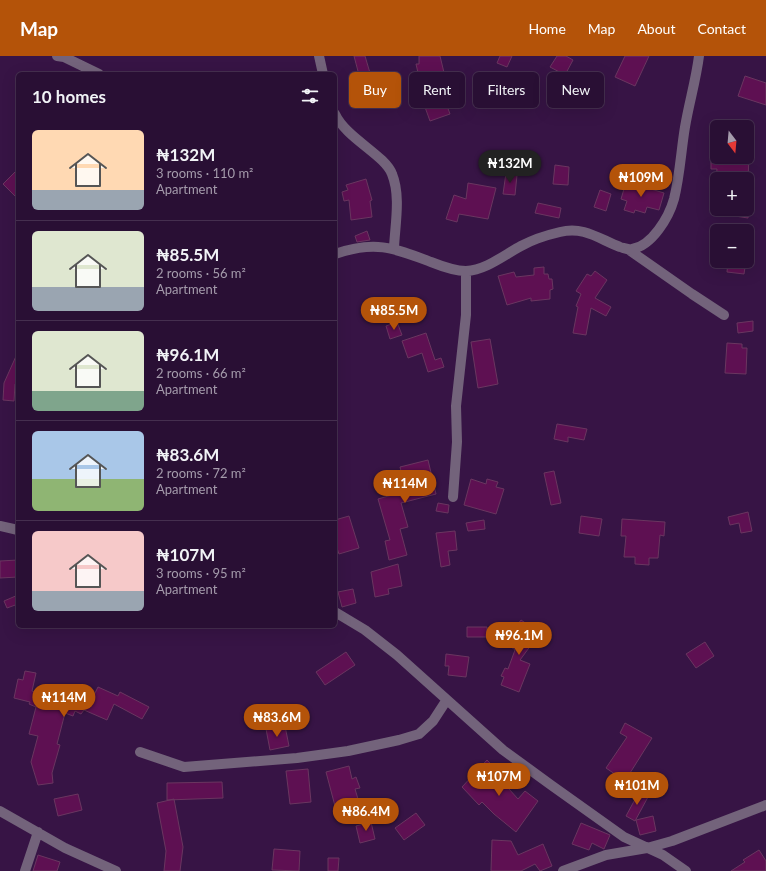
<!DOCTYPE html>
<meta charset="utf-8">
<style>
:root{--surface:#290f34;--page:#31183c;--text:#f1f3f6;--muted:#a59cac;--line:#452f4f;--accent:#b45309}
body{margin:0;font-family:Lato,sans-serif;background:var(--page);color:var(--text);height:100vh;display:flex;flex-direction:column;font-size:15px;white-space:nowrap}
*{box-sizing:border-box;margin:0}
p{font-size:13px;color:var(--muted)}
.icon{flex:none;width:22px;height:22px;fill:none;stroke:currentColor;stroke-width:2;stroke-linecap:round;stroke-linejoin:round}
.map{position:relative;flex:1;overflow:hidden}
.side{position:absolute;left:16px;top:16px;width:321px;height:556px;display:flex;flex-direction:column;background:var(--surface);border-radius:6px;box-shadow:0 4px 16px #0002,0 0 0 1px var(--line)}
.side>*{flex:none}
.hud{position:absolute;left:349px;top:16px;width:357px;height:36px;display:flex;gap:8px}
.needle{width:26px;rotate:164deg}
.buttons{position:absolute;left:710px;top:64px;display:grid;gap:8px}
.buttons a{display:grid;place-items:center;width:44px;height:44px;border-radius:6px;background:var(--surface);box-shadow:0 4px 16px #0002,0 0 0 1px var(--line);font-size:20px}
.price{position:absolute;translate:-50% -34px;padding:0 9px;border-radius:14px;background:var(--accent);color:#fff;font-size:13px;line-height:26px;filter:drop-shadow(0 1px 2px #0008)}
.price::after{content:'';position:absolute;left:50%;top:24px;width:12px;height:9px;margin-left:-6px;background:inherit;clip-path:polygon(0 0,100% 0,50% 100%)}
.price.selected{background:#222;color:#fff}
ul{padding:0;list-style:none}
li{display:flex;align-items:center;gap:12px;height:100px;padding:0 16px}
li+li{border-top:1px solid var(--line)}
li span{display:grid;place-items:center;flex:none;width:112px;height:80px;border-radius:6px;color:#555}
li>.icon{margin-inline-start:auto}
span .icon{width:48px;height:48px;fill:#fffc;stroke-width:1}
li b{font-size:17px}
h2{display:flex;justify-content:space-between;align-items:center;height:48px;padding:0 16px;font-size:17px}
.chip{padding:0 14px;border-radius:6px;background:var(--surface);box-shadow:0 4px 16px #0002,0 0 0 1px var(--line);font-size:14px;line-height:36px}
.chip.selected{background:var(--accent);color:#fff}
header{display:flex;align-items:center;gap:24px;box-sizing:border-box;height:56px;padding:0 20px;background:var(--accent);color:#fff}
header strong{font-size:19px}
nav{display:flex;gap:22px;margin-inline-start:auto;font-size:14px}
.map>svg:first-child{display:block}
.building{fill:#5e1052;stroke:#6a3660}
.lines{fill:none;stroke-linecap:round;stroke-linejoin:round}
.minor{stroke:#73637b;stroke-width:10}
</style>
<header>
<strong>Map</strong>
<nav><a>Home</a><a>Map</a><a>About</a><a>Contact</a></nav>
</header>
<div class="map">
<svg width="766" height="815" viewBox="0 0 766 815">
<rect width="100%" height="100%" fill="#371445"/>
<!-- building -->
<path class="building" d="M354 0H365L370 17 359 19Z
M419 0H440L447 29 440 31 450 58 430 65 421 40 423 39 416 8H419Z
M500 0H512L507 11 497 7Z
M557 0H566L573 4 565 19 550 11Z
M625 0H649L635 30 615 21Z
M745 20 766 27V49L738 40Z
M717 101H749L748 123H716L717 113H711V103H717Z
M527 103 537 104V115L526 114Z
M555 109 569 111 568 129 553 128Z
M18 113V143L3 128Z
M506 117 517 119 515 139 503 138Z
M366 123 372 144 370 145 372 161 351 164 349 144 344 145 342 136 348 134 346 129Z
M627 123 639 126 638 129 664 137 659 154 647 151 645 157 635 154 634 157 624 154 627 145 621 143Z
M468 127 496 132 488 163 459 158 457 166 446 163 454 139 466 143Z
M600 134 611 138 606 155 594 151Z
M538 147 561 152 559 162 535 157Z
M722 153H749L748 162 722 158Z
M367 175 370 184 357 186 355 180Z
M728 205H746L744 218 727 216Z
M544 211V218H548L549 223H552L553 233 550 234V243L531 245V242L507 249 498 220 514 216 516 221 534 219V212Z
M595 215 607 224 595 242 611 251 606 260 591 252 586 279 573 277 578 251 576 250 581 238 576 235 587 218 591 220Z
M753 265V275L738 277 737 267Z
M397 266 402 279 390 283 386 270Z
M426 277 435 304 441 302 444 311 428 316 422 297 408 302 402 285Z
M490 283 498 328 478 332 471 286Z
M727 287 742 288V292H747L746 318 725 317Z
M17 298 18 329 15 328 14 345 3 344 4 327Z
M557 368 587 373 584 384 568 381V386L554 383Z
M428 404 436 438 401 447 408 471 400 473 407 499 389 504 385 485 390 484 378 443 406 435 400 411Z
M554 415 561 447 551 449 544 417Z
M471 423 486 428 487 423 498 426 496 431 504 433 496 458 464 449Z
M438 447 449 449 448 457 436 455Z
M748 456 752 475 741 477 739 467 730 469 728 461Z
M349 460 359 492 339 498 335 486V464Z
M581 460 602 463 599 480 579 477Z
M622 463 665 466 664 480 660 479 658 502H649V509L635 508V501H624L626 480H621Z
M484 464 485 473 468 475 466 467Z
M455 475 457 494 448 495 450 509 441 511 436 477Z
M18 504V521L0 522V505Z
M398 508 402 530 388 533 389 538 375 541 371 516Z
M353 533 356 547 342 551 338 536Z
M18 539V548L7 552 4 545Z
M521 564 540 577 520 604 530 608 519 636 501 629 504 621 501 620 505 612 508 613 515 594 505 586Z
M467 571H487V581H467Z
M705 586 714 600 696 612 686 598Z
M346 596 355 609 325 629 316 616Z
M446 598 469 601 466 621 448 619 449 610H445Z
M25 615 36 617 32 635 47 641 51 630 92 643 98 631 118 640 120 636 149 651 142 663 114 648 107 664 84 654 81 658 75 655 73 660 65 657 57 688 60 689 52 717 53 727 38 729 31 706 38 680 29 678 36 651 29 648 30 646 14 642 18 623 23 624Z
M625 667 652 682 625 725 606 712 627 681 620 677Z
M285 670 289 690 270 694 266 673Z
M487 704 502 720 499 722 518 743 525 735 538 745 516 776 494 758 482 746 479 749 462 731Z
M349 710 352 723 356 721 360 732 355 733 358 743 335 750 326 716Z
M308 713 311 746 290 748 286 715Z
M222 726 223 742 167 744V727Z
M639 736 648 741 635 765 626 760Z
M78 738 82 754 58 760 54 743Z
M174 743 183 791 180 815H164L166 795 157 747Z
M416 757 425 769 404 784 395 772Z
M653 760 656 775 640 779 636 764Z
M371 766 375 783 360 787 356 770Z
M581 767 610 779 604 793 592 787 589 794 572 788Z
M492 784 511 785 518 799 543 788 552 810 540 815 535 808 521 815H491Z
M274 793 300 795 299 815 272 814Z
M759 794 766 805V815H731L745 806 743 804Z
M38 799 60 806 57 815H33Z
M328 802H339L338 815H328Z"/>
<g class="lines">
<!-- minor -->
<path class="minor" d="M57 0 64 1 99 18
M319 0 323 18
M335 58C346 82 385 99 392 118 401 140 395 169 394 192
M629 194 692 238 724 259
M335 198C375 184 394 192 431 206 441 210 455 215 466 215 486 214 504 199 521 190 532 184 547 179 560 176 584 170 599 183 620 191 624 192 628 194 632 193 652 190 669 161 674 143 680 119 681 95 685 71 689 47 696 24 699 0
M453 441 457 386 456 350 466 259V215
M0 470 18 474
M335 556 365 574 397 599 503 694 551 729 624 781 663 799 686 815
M140 696 184 711 297 702 348 695 399 684 419 678 433 665 446 645
M0 755 65 792 116 815
M25 815 38 776
M563 815 606 799 647 792 672 785 766 749"/>
</g>
</svg>
<div class="buttons">
<a><svg class="needle" viewBox="-14 -14 28 28"><path d="M0-13l5 13h-10z" fill="#e53935"/><path d="M0 13l5-13h-10z" fill="#a59cac"/></svg></a>
<a>+</a>
<a>−</a>
</div>
<b class="price selected" style="left:510px;top:128px">₦132M</b>
<b class="price" style="left:641px;top:142px">₦109M</b>
<b class="price" style="left:394px;top:275px">₦85.5M</b>
<b class="price" style="left:405px;top:448px">₦114M</b>
<b class="price" style="left:519px;top:600px">₦96.1M</b>
<b class="price" style="left:64px;top:662px">₦114M</b>
<b class="price" style="left:277px;top:682px">₦83.6M</b>
<b class="price" style="left:499px;top:741px">₦107M</b>
<b class="price" style="left:637px;top:750px">₦101M</b>
<b class="price" style="left:366px;top:776px">₦86.4M</b>
<div class="hud">
<a class="chip selected">Buy</a>
<a class="chip">Rent</a>
<a class="chip">Filters</a>
<a class="chip">New</a>
</div>
<section class="side">
<h2>10 homes<svg class="icon" aria-label="filters" viewBox="0 0 24 24"><path d="M4 7h16M4 17h16"/><circle cx="9" cy="7" r="2"/><circle cx="15" cy="17" r="2"/></svg></h2>
<ul>
<li><span style="background:linear-gradient(#ffd9b3 75%,#9aa5b1 0)"><svg class="icon" aria-label="home" viewBox="0 0 24 24"><path d="M3 11l9-7 9 7M6 9v11h12V9"/></svg></span><div><b>₦132M</b><p>3 rooms · 110 m²</p><p>Apartment</p></div></li>
<li><span style="background:linear-gradient(#dfe7d0 70%,#9aa5b1 0)"><svg class="icon" aria-label="home" viewBox="0 0 24 24"><path d="M3 11l9-7 9 7M6 9v11h12V9"/></svg></span><div><b>₦85.5M</b><p>2 rooms · 56 m²</p><p>Apartment</p></div></li>
<li><span style="background:linear-gradient(#dfe7d0 75%,#7fa58c 0)"><svg class="icon" aria-label="home" viewBox="0 0 24 24"><path d="M3 11l9-7 9 7M6 9v11h12V9"/></svg></span><div><b>₦96.1M</b><p>2 rooms · 66 m²</p><p>Apartment</p></div></li>
<li><span style="background:linear-gradient(#a9c7e8 60%,#8fb573 0)"><svg class="icon" aria-label="home" viewBox="0 0 24 24"><path d="M3 11l9-7 9 7M6 9v11h12V9"/></svg></span><div><b>₦83.6M</b><p>2 rooms · 72 m²</p><p>Apartment</p></div></li>
<li><span style="background:linear-gradient(#f6c9c9 75%,#9aa5b1 0)"><svg class="icon" aria-label="home" viewBox="0 0 24 24"><path d="M3 11l9-7 9 7M6 9v11h12V9"/></svg></span><div><b>₦107M</b><p>3 rooms · 95 m²</p><p>Apartment</p></div></li>
</ul>
</section>
</div>
